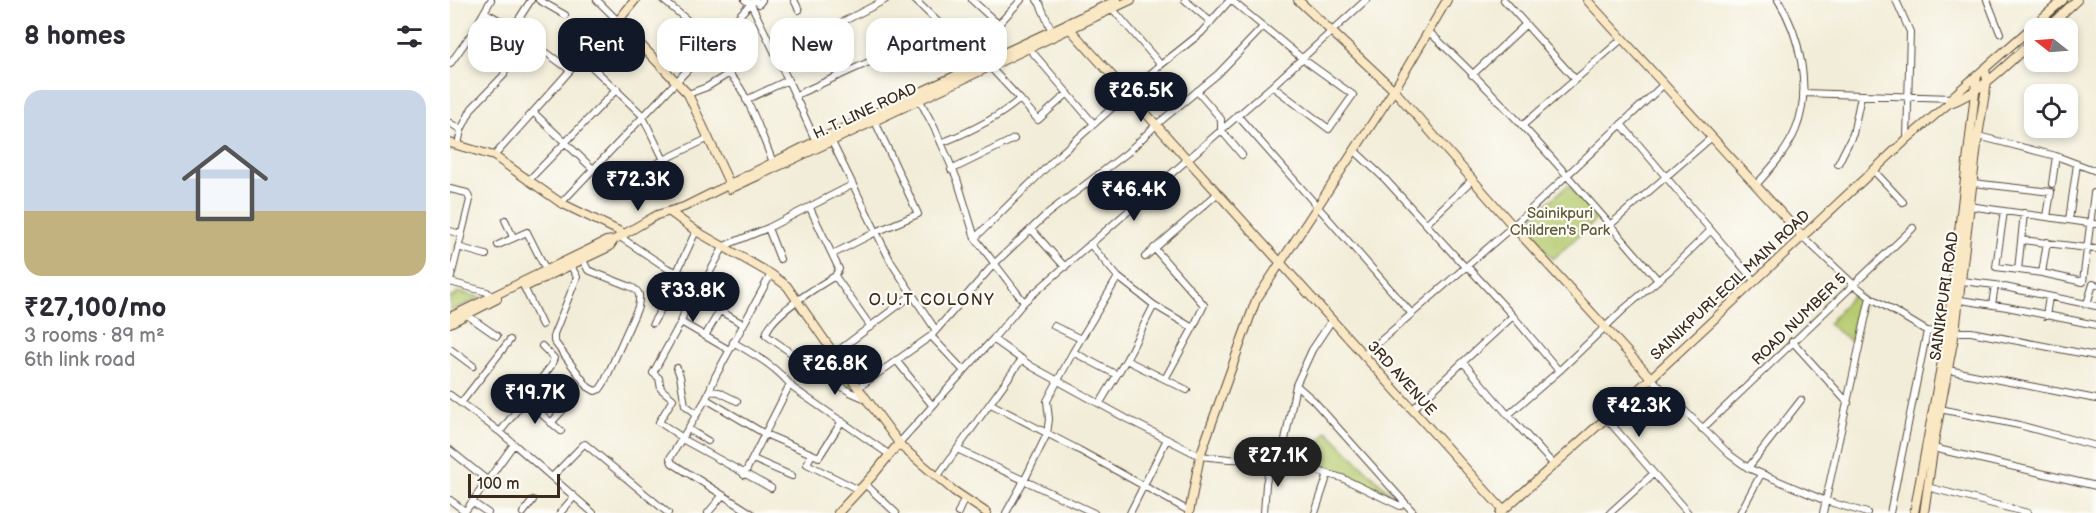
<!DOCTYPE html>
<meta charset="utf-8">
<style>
:root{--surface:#fff;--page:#f7f7f7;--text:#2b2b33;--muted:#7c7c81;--line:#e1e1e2;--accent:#111827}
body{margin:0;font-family:"Balsamiq Sans",sans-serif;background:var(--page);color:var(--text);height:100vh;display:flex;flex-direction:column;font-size:22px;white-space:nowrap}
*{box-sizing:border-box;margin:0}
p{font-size:20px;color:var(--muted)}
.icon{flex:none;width:33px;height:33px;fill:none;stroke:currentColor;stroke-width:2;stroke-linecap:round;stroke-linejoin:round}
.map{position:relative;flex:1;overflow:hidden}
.panel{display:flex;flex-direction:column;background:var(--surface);width:450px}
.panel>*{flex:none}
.guide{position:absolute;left:18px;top:18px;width:570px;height:54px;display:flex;gap:12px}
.needle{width:39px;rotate:287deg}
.fabs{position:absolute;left:1574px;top:18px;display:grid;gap:12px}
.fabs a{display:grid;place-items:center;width:54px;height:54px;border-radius:12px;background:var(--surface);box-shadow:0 3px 9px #0003;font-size:30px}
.scale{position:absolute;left:18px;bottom:15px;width:92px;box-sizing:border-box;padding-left:6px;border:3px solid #3b2a1e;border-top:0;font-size:16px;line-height:21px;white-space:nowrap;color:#3b2a1e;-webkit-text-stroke:4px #fdfcf7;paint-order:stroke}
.price{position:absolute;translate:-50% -51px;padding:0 14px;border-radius:21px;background:var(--accent);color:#fff;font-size:20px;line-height:39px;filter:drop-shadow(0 2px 3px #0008)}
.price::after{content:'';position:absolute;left:50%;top:36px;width:18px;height:14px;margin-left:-9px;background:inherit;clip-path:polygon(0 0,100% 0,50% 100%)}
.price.on{background:#222;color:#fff}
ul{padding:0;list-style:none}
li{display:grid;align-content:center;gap:12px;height:318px;padding:0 24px}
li+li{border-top:2px solid var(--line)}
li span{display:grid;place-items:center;height:186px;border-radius:18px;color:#555}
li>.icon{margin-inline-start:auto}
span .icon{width:108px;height:108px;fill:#fffc;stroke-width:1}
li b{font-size:26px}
h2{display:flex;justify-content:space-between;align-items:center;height:72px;padding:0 24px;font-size:26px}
.pill{padding:0 21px;border-radius:18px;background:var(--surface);box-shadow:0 3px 9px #0003;font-size:21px;line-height:54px}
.pill.on{background:var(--accent);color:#fff}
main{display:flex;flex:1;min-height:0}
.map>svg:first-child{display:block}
.green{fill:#b6cb6f;stroke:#787a46;stroke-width:1.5}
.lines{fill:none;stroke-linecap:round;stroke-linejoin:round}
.street-casing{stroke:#56473a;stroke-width:8}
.secondary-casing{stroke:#56473a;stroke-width:10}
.street{stroke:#fff;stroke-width:6}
.secondary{stroke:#fae7c3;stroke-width:8}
.labels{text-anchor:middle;stroke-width:4.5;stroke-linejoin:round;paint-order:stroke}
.street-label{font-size:15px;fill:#3b2a1e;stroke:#fdfcf7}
.park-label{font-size:15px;fill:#605a36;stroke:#fdfcf7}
.neighbourhood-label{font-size:16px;letter-spacing:1.5px;fill:#3b2a1e;stroke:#fdfcf7}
</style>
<main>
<section class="panel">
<h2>8 homes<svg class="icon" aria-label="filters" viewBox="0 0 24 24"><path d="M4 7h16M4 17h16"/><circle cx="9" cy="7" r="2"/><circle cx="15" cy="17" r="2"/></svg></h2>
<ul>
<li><span style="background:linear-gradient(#c9d6e8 65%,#c2b280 0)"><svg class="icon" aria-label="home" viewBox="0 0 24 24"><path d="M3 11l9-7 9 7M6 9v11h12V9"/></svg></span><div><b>₹27,100/mo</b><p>3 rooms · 89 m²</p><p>6th link road</p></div></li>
</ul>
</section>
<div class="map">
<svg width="1646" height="513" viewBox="0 0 1646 513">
<rect width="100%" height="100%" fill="#fdfcf7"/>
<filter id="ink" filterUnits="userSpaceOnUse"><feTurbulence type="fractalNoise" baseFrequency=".0167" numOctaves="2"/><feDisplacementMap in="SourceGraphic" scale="12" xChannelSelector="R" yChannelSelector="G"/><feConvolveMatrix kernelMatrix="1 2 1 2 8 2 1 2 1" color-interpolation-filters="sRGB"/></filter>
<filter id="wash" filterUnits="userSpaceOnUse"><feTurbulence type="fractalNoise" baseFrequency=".008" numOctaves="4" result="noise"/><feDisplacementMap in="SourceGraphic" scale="24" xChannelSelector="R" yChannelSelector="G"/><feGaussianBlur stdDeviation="1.35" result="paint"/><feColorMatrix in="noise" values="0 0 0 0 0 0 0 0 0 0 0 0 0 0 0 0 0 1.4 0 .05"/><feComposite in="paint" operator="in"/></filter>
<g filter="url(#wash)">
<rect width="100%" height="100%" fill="#f2edd8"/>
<!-- green -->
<path class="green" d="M1118 185 1148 218 1103 259 1073 225Z
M7 292 30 297 31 298 0 311V297L6 296Z
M1405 292 1414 298 1402 342 1378 324Z
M386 360 409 393 401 390 371 369Z
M877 431 944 497 857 460Z"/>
</g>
<g filter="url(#ink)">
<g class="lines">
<defs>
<path id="street" d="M89 0 115 15
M213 0 264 42
M295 0 301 4 338 80 367 144
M305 0 309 4 312 0
M344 0 349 10
M465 0 521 54 530 67
M522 0 549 25
M587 0 590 4 603 34
M735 0 761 22
M781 0 853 59 903 95 879 129 822 86
M1054 0 1125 79
M1446 0 1460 32 1457 139
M1537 0 1550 33
M661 7 711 65
M35 12 63 28 120 70
M63 28 81 0
M978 31C1061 107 1134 195 1208 280
M123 33 140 49
M578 47 644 124
M521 54 571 0
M132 57 192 115 214 160
M0 64 22 33 41 0
M540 67 570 99
M1022 75 1076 24
M389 76 371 33 435 0
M747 91 771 119V130L792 155
M1353 93 1502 98
M238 94 257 87 278 74C295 84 314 142 323 162
M346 95 459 44 492 26
M468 97 485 129 507 179 525 238 574 302
M296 100 338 80
M83 112 142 168
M787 115 962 314
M0 123 11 130 8 145
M1171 124C1216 176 1259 230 1305 281
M1072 126 1172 39
M11 130 22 108 54 75 56 63 46 48 22 33
M1528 136 1606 156 1646 171
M380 138 441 262 485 329
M491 143C519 132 547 119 570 99L588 120 618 93
M905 151 935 179 1016 268
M44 156 132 57 168 21 147 0
M1388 164 1403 134 1411 96
M195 169 259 138
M501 170 564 139
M1424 171 1453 202
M78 181 167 89
M1523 183 1601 192 1597 217
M1602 184 1606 156
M1306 185C1322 167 1337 151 1346 129 1362 89 1350 35 1328 0
M0 189 17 193 20 200 0 281
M111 203 304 0
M1519 206 1646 224
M360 208 389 269 385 276C369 286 319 315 316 335L364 369 462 295
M1554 211 1546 267 1592 273 1633 282 1644 193
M55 220 63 237
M1619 220 1627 164
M976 224 1023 179
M1160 225 1262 137
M318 228 330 259
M581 229 615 267
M0 231 11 234
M170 237 217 268 254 283 276 300 255 336
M1353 237 1403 284 1420 297 1477 331 1497 334
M525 238 608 156 707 68 751 33 780 0
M1572 240 1646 249
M640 244 668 277 704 305
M48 245 77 232 96 270
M8 247 36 255
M704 248 754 305 743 328
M383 254 426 232 468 214 423 117
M695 257 767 194
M121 266 127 277 104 334V341L138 387 145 391 150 389 154 383 188 307C190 296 191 292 181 287L138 270 133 260
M1017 266 1063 316
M1568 270 1574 213
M227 272 246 231
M1592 273 1597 242
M385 276 421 327
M1512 281 1545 285 1646 306
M0 282 37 292 44 298
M254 283 274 246 318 228 402 185
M73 285 92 325
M218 298 235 310 231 322 203 373 209 378 211 389 223 399 209 422 233 438
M1510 300 1557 307 1646 325
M1637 304 1643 284 1646 285
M1542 305 1545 285
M270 311 293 324
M14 313 47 336
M1596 316 1599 297
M231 322 279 350
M203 323 232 274
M604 326 631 339
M1505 332H1521L1646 356
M481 336 513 370
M543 339 581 366 677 419 750 456 779 459 831 460 892 478 950 506 954 503
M1342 341 1398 403
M283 342C305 355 327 367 343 388L440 455
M0 349 23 366
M623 352 668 277
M913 356 1063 226 1213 85
M446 360 482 405
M676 360 737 390
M1013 362 1063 316 1109 371
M227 368 230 376 235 405 247 414
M364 369 400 392 416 399
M1498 370 1646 399
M1201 378 1280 455 1298 468 1376 501 1417 513
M846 385 863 400 964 513
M409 387 481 336 544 264 598 213 677 153 706 125 768 74 813 27
M259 391 269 392 287 401
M0 395 50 432 143 513
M256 399 315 434 369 457 392 421
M75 400 111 431
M11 403 60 340
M650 403 676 360 704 305 743 328 715 379
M541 404 629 450 739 511
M1490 409 1569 425 1646 446
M962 410 1013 362 1058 415 1109 371 1174 309 1220 270 1260 231
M1058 415 1104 465
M1156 418 1238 513
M101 423 113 410
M238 429 258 441
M1252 429 1463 228
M50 432 101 366 104 358 92 346
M232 439 321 488
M449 443 543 339 574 302 822 86 916 0
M1483 448 1646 486
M0 450 37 480
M509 450 644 513
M362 454 357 464 409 490
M303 459 342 476
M831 460 846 385 862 350 882 320
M1298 468 1351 400
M294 475 340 384
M102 477 133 445 135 444 218 513
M487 477 572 359
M415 484 446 513
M1477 487 1578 513
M0 500 15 511
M22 502 38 513
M14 513 64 444
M73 513 83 500
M110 513 124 497
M258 513 272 496
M301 513 222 463 220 458 256 399 265 377 321 274
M508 513 514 499
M556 513 576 477 597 434 599 419 597 401 623 352 667 375
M680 513 717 439
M814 513 816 484 821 460
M865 513 878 474
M1160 513 1203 474
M1290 513 1311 474
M1373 513 1420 297
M1440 513 1477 331"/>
<path id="secondary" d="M185 0 168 21 238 94 281 187
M848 0 944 90 1063 226 1201 378
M1137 0 1353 237
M617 23 620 29 1053 510
M1597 28 1627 0
M1498 104C1532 92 1558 63 1584 40
M0 143 44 156 111 203 175 234
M280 189 681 0
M220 212 246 231 321 274 337 286 403 381 452 447 504 491 537 513
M75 287 159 247 164 240
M0 317 140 249 156 241 164 240 207 215 234 207 366 141 667 0
M0 323 47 299
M388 513 424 474 449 443
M739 513 750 456 806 300 944 90 997 0
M1050 513 1201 378 1457 139 1498 104 1501 98 1613 0
M1464 513 1497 334 1527 76
M1474 513 1485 437 1505 332 1528 136 1537 81 1535 68"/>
</defs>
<!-- street casing -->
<use href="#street" class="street-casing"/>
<!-- secondary casing -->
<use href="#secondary" class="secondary-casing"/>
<!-- street -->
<use href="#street" class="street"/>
<!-- secondary -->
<use href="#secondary" class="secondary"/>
</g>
</g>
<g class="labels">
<!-- street labels -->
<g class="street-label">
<text transform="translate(415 111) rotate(-25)" y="5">H. T. LINE ROAD</text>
<text transform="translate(1280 285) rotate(-43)" y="5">SAINIKPURI-ECIL MAIN ROAD</text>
<text transform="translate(1494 296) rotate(-82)" y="5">SAINIKPURI ROAD</text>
<text transform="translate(1349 319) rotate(-44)" y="5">ROAD NUMBER 5</text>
<text transform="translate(952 378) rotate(48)" y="5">3RD AVENUE</text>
</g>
<!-- park labels -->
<g class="park-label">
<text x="1110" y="218">Sainikpuri<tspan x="1110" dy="17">Children's Park</tspan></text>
</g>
<!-- neighbourhood labels -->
<g class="neighbourhood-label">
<text x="482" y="305">O.U.T COLONY</text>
</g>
</g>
</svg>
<div class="fabs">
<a><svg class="needle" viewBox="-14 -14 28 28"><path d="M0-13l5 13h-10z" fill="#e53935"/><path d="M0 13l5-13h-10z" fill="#7c7c81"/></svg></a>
<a><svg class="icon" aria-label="locate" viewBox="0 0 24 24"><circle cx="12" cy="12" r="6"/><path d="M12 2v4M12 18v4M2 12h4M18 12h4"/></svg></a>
</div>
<div class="scale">100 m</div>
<b class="price" style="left:691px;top:123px">₹26.5K</b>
<b class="price" style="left:188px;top:212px">₹72.3K</b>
<b class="price" style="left:684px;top:222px">₹46.4K</b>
<b class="price" style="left:243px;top:323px">₹33.8K</b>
<b class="price" style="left:385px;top:396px">₹26.8K</b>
<b class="price" style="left:85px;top:425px">₹19.7K</b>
<b class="price" style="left:1189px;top:438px">₹42.3K</b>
<b class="price on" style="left:828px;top:488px">₹27.1K</b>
<div class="guide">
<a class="pill">Buy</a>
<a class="pill on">Rent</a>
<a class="pill">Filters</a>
<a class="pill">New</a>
<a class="pill">Apartment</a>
</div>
</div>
</main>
